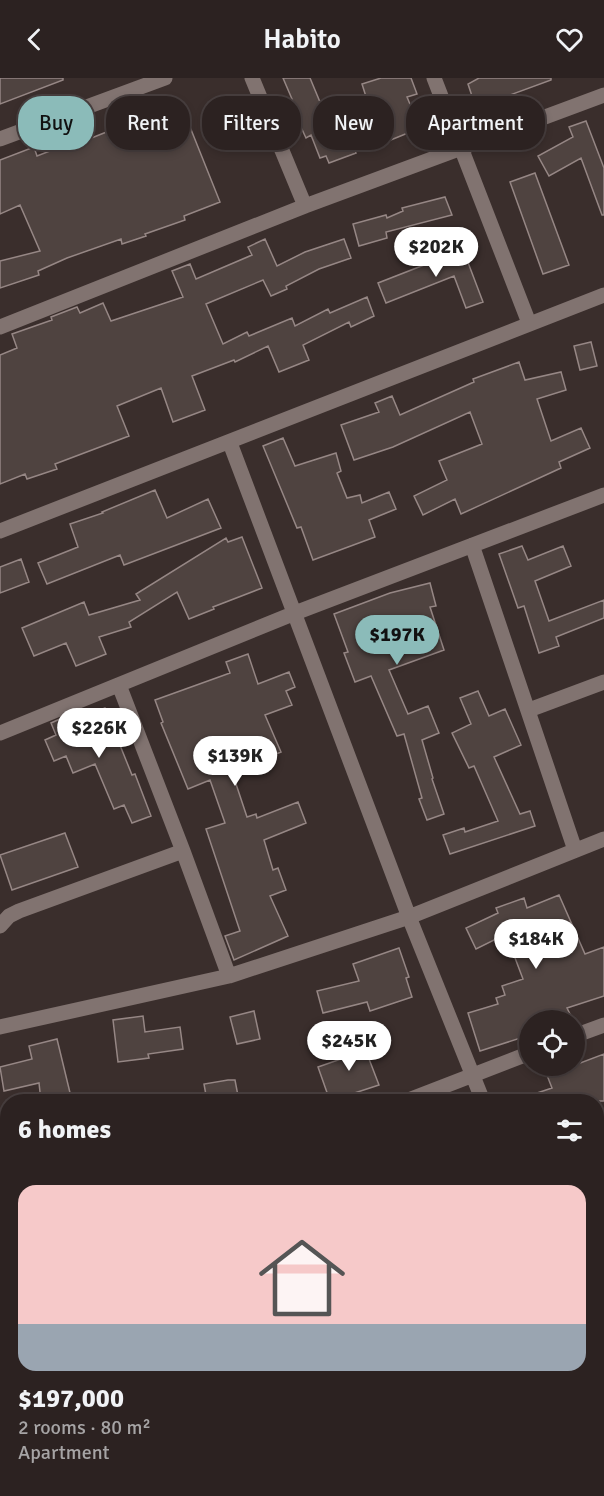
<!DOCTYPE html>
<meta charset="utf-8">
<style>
:root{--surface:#2c2221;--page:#382f2e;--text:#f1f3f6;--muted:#a6a4a5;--line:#483f3f;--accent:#8bbbb9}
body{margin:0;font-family:Signika,sans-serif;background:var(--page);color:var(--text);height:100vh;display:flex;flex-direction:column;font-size:22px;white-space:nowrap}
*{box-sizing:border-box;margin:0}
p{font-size:20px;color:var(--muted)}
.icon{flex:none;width:33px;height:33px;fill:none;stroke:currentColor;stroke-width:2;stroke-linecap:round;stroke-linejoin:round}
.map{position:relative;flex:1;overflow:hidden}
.sheet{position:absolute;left:0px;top:1016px;width:604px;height:404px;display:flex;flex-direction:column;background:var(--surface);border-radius:24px 24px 0 0;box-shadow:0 3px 9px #0003,0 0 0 2px var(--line)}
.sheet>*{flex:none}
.banner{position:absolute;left:18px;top:18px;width:568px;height:54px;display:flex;gap:12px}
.buttons{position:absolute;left:519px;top:932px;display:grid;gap:12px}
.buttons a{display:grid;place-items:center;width:66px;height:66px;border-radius:50%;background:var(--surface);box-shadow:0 3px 9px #0003,0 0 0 2px var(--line);font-size:30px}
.price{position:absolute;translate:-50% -51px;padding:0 14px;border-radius:21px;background:#fff;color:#222;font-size:20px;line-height:39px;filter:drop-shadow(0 2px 3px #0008)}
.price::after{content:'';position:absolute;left:50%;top:36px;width:18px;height:14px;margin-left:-9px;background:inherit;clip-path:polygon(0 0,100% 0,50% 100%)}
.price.on{background:var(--accent);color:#111}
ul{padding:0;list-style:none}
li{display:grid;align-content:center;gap:12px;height:318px;padding:0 18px}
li+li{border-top:2px solid var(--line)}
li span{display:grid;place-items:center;height:186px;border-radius:18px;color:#555}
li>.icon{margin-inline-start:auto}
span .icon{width:108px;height:108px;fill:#fffc;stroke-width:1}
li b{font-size:26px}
h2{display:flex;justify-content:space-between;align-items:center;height:72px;padding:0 18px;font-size:26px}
.tag{padding:0 21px;border-radius:24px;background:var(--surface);box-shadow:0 3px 9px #0003,0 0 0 2px var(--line);font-size:21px;line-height:54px}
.tag.on{background:var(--accent);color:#111}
header{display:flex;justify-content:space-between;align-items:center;height:78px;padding:0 18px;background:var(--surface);font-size:27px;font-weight:600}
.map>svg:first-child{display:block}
.building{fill:#4f4340;stroke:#968785;stroke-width:1.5}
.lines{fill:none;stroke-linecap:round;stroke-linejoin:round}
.minor{stroke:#817370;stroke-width:15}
</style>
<header><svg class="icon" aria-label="back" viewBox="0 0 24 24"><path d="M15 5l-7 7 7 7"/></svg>Habito<svg class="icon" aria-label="heart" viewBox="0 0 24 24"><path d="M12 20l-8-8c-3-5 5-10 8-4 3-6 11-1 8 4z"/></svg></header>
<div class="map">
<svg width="604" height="1418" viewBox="0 0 604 1418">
<rect width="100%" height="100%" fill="#3a2e2c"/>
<!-- building -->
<path class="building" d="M0 0H63V2L0 26Z
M283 0H310L320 24 330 20 356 75 329 85 326 78 320 80 311 57 306 60 295 36 298 35Z
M381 0H411L417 16 407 19 420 50 381 66 362 6Z
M479 0H551V2L488 25 485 17 473 21 468 6Z
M144 31 150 48 184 34 220 124 184 138 185 142 145 156 146 158 122 166 121 161 67 180 38 193 39 197 0 210V183L40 173 20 127 0 136V82L34 69 37 78 73 64 74 67 119 49 116 41Z
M586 43 604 90V137H602L581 80 549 98 538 78 573 59 569 49Z
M535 95 569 187 543 196 510 104Z
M445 119 452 137 386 154 387 160 359 168 353 146 386 137 387 140 403 133 402 130Z
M265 161 277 188 305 174 344 161 351 180 319 191 286 208 287 211 271 218 263 202 206 226 223 266 247 254 249 258 292 240 295 248 328 231 330 235 367 219 374 238 351 249 349 244 303 267 309 282 279 294 268 268 235 284 234 282 192 298 205 332 173 344 161 310 117 328 129 358 55 386 57 391 27 401 25 396 0 406V277L17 270 12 256 52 242 51 239 77 229 80 235 103 225 111 243 183 219 172 193 190 186 196 201 252 177 248 169Z
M461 166 483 224 466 230 454 198 386 225 378 205 447 178 444 173Z
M591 264 597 288 580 292 574 268Z
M519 284 525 302 561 294 566 312 537 321 551 363 581 350 590 370 559 384 561 390 461 436 455 421 423 437 414 418 447 402 439 383 482 366 470 334 393 369 354 382 341 347 379 334 375 325 392 318 400 337 474 304 473 301Z
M283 360 295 388 336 375 341 393 337 395 347 420 360 417 362 425 389 414 396 431 369 442 375 459 313 482 301 449 297 450 263 368Z
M155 412 167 440 208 421 221 450 124 487 120 477 47 506 38 485 78 469 70 446 103 435 102 434Z
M242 459 262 510 213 529 214 531 189 541 177 514 129 544 131 549 99 559 106 576 76 588 66 565 34 578 22 550 84 524 89 537 140 522 136 516 226 460 228 464Z
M522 468 528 482 563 468 571 488 535 503 549 543 604 522V540L556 559 559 568 539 575 524 528 518 530 499 476Z
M21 481 29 504 0 515V489Z
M430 505 436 528 430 529 444 572 389 592 408 636 428 628 439 655 422 662 433 700 432 701 444 736 427 742 419 721 422 720 404 656 397 658 371 598 355 604 344 575 348 574 334 536 390 515Z
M248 576 258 606 289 594 295 609 286 613 292 627 265 637 281 674 232 694 247 739 256 736 257 740 298 724 306 745 264 762 273 792 278 790 286 812 270 818 288 858 234 882 225 858 240 853 206 751 225 745 210 702 188 711 161 645 163 644 155 622 230 595 226 584Z
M478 613 489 638 505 631 521 667 494 679 520 736 530 733 535 748 450 776 443 757 464 750 465 754 498 743 474 688 469 690 452 655 471 646 460 620Z
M105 630 132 697 135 696 151 738 132 745 124 727 114 731 95 686 73 695 66 678 54 683 45 662 56 657 51 645 69 637 72 643Z
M65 755 78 789 12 812 0 777Z
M559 817 585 876 604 869V918L567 930 571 938 560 942H530V957L480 973 468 935 498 926 496 920 505 917 502 908 523 901 506 856 476 871 466 850 498 835 496 830 524 820 527 830Z
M399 870 409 899 406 900 412 919 370 933 367 924 323 935 317 913 359 903 353 886Z
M254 933 260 961 237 966 230 939Z
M143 938 145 954 180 949 183 971 148 976 149 980 118 984 113 942Z
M361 960 379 1007 330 1023 318 989 341 981 337 969Z
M57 961 72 1023H41L39 1005 4 1013 0 989 32 981 29 968Z
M604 976V1023H522V1020L552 1010 543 987H575Z
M228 1002H235L239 1023H207L204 1006Z"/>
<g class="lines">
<!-- minor -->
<path class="minor" d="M252 0 305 128
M434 0 529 245
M0 61 165 0
M0 249 305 128 604 17
M230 365 409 839 483 1023
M0 453 604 217
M472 467 575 772
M119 607 183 773 229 898
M529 632 604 604
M0 655 295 535 604 417
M0 848 9 838 19 833 183 773
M0 949 229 898 409 839 604 761
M574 958 604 947
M406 1023 530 975
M0 1130 8 1128
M597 1163 604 1160
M0 1331 8 1330
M553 1418 555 1412"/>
</g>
</svg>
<div class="buttons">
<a><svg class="icon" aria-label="locate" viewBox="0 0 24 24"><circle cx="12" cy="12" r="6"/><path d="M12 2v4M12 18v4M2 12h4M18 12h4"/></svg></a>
</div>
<b class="price" style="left:436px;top:200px">$202K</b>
<b class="price on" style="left:397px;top:588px">$197K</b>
<b class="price" style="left:99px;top:681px">$226K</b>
<b class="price" style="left:235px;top:709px">$139K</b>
<b class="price" style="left:536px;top:892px">$184K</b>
<b class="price" style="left:349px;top:994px">$245K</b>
<div class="banner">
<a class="tag on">Buy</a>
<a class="tag">Rent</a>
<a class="tag">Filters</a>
<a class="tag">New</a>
<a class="tag">Apartment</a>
</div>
<section class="sheet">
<h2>6 homes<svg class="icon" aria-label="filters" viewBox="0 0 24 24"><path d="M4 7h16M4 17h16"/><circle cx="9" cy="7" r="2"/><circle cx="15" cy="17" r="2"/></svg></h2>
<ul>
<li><span style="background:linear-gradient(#f6c9c9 75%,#9aa5b1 0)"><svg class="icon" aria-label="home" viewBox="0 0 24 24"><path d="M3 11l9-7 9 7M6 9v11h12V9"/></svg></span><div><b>$197,000</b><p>2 rooms · 80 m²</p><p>Apartment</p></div></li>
</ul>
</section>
</div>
